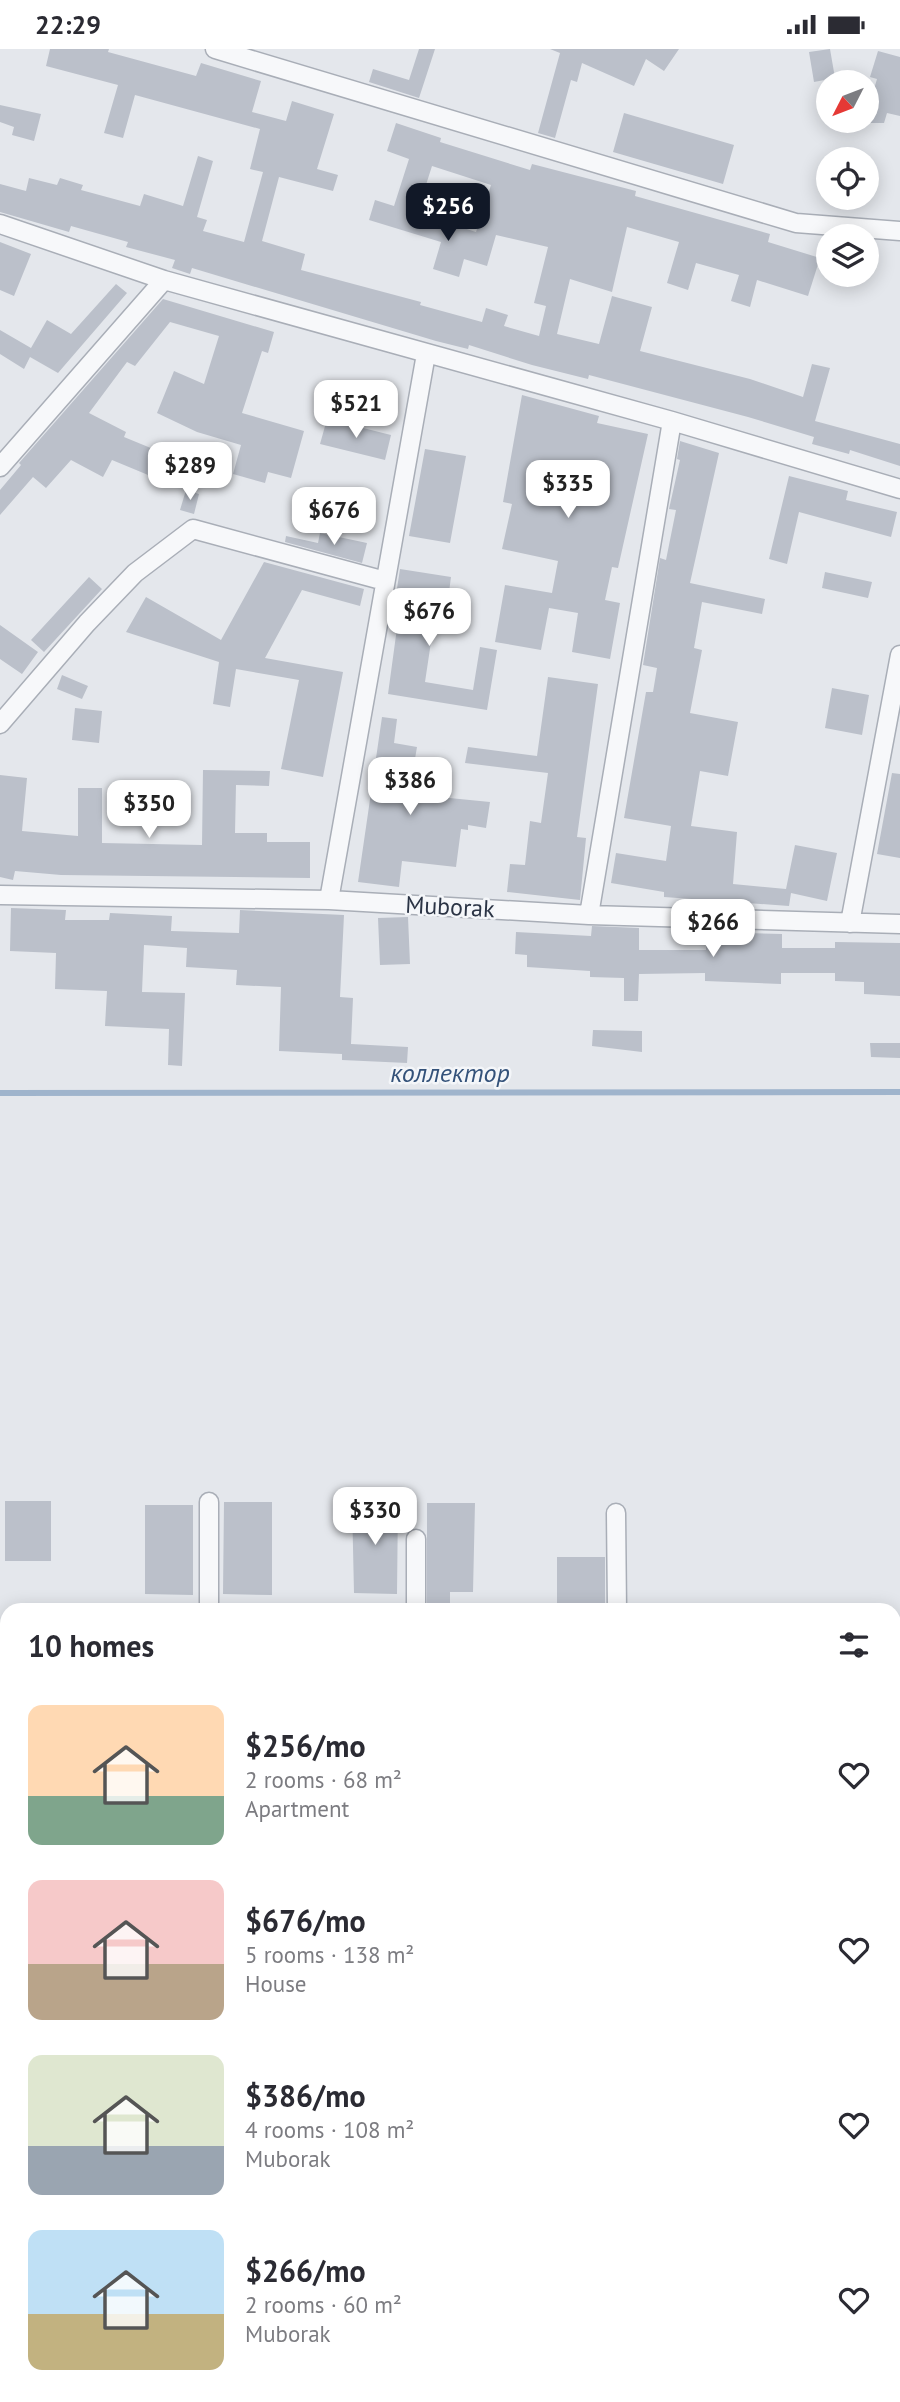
<!DOCTYPE html>
<meta charset="utf-8">
<style>
:root{--surface:#fff;--page:#f2f2f3;--text:#2b2b33;--muted:#7c7c81;--accent:#111827}
body{margin:0;font-family:"PT Sans",sans-serif;background:var(--page);color:var(--text);height:100vh;display:flex;flex-direction:column;font-size:26px;white-space:nowrap}
*{box-sizing:border-box;margin:0}
p{font-size:23px;color:var(--muted)}
.icon{flex:none;width:38px;height:38px;fill:none;stroke:currentColor;stroke-width:2;stroke-linecap:round;stroke-linejoin:round}
.map{position:relative;flex:1;overflow:hidden}
.sheet{position:absolute;left:0px;top:1554px;width:901px;height:800px;display:flex;flex-direction:column;background:var(--surface);border-radius:21px 21px 0 0;box-shadow:0 4px 18px #0003}
.sheet>*{flex:none}
.needle{width:46px;rotate:228deg}
.buttons{position:absolute;left:816px;top:21px;display:grid;gap:14px}
.buttons a{display:grid;place-items:center;width:63px;height:63px;border-radius:50%;background:var(--surface);box-shadow:0 4px 18px #0003;font-size:35px}
.price{position:absolute;translate:-50% -60px;padding:0 16px;border-radius:14px;background:#fff;color:#222;font-size:23px;line-height:46px;filter:drop-shadow(0 2px 4px #0008)}
.price::after{content:'';position:absolute;left:50%;top:42px;width:21px;height:16px;margin-left:-10px;background:inherit;clip-path:polygon(0 0,100% 0,50% 100%)}
.price.current{background:var(--accent);color:#fff}
ul{padding:0;list-style:none}
li{display:flex;align-items:center;gap:21px;height:175px;padding:0 28px}
li span{display:grid;place-items:center;flex:none;width:196px;height:140px;border-radius:14px;color:#555}
li>.icon{margin-inline-start:auto}
span .icon{width:84px;height:84px;fill:#fffc;stroke-width:1}
li b{font-size:30px}
h2{display:flex;justify-content:space-between;align-items:center;height:84px;padding:0 28px;font-size:30px}
.status{display:flex;justify-content:space-between;align-items:center;height:49px;padding:0 35px;background:var(--surface);direction:ltr}
.status svg{height:19px;fill:currentColor}
.map>svg:first-child{display:block}
.lines{fill:none;stroke-linecap:round;stroke-linejoin:round}
.stream{stroke:#9fb4cc;stroke-width:6}
.building{fill:#bbc0ca;fill-rule:evenodd}
.lane-casing{stroke:#a9aeb7;stroke-width:12}
.street-casing{stroke:#a9aeb7;stroke-width:21}
.lane{stroke:#f7f8fa;stroke-width:9}
.street{stroke:#f7f8fa;stroke-width:18}
.labels{text-anchor:middle;stroke-width:5;stroke-linejoin:round;paint-order:stroke}
.street-label{font-size:24px;fill:#2b3445;stroke:#f4f6f9}
.water-label{font-size:26px;font-style:italic;fill:#34527a;stroke:#f4f6f9}
</style>
<div class="status"><b>22:29</b><svg viewBox="0 0 49 12"><path d="M0 12V9h3v3zM5 12V6h3v6zM10 12V3h3v9zM15 12V0h3v12zM26 1h20v11H26zM47 4h2v5h-2z"/></svg></div>
<div class="map">
<svg width="900" height="2353" viewBox="0 0 900 2353">
<rect width="100%" height="100%" fill="#e4e7ec"/>
<g class="lines">
<!-- stream -->
<path class="stream" d="M0 1044 900 1043
M894 2278 900 2276
M601 2353 625 2347"/>
</g>
<!-- building -->
<path class="building" d="M50 0H109L108 3 196 27 201 14 261 32 252 63 286 72 292 52 334 65 317 120 338 126 333 142 279 128 262 192 305 205 301 221 421 253 420 256 482 273 486 259 508 266 504 277 539 287 546 257 534 254 548 198 496 186 487 217 464 210 459 228 433 220 441 193 369 171 375 151 394 157 409 110 387 102 396 74 441 89 440 93 530 121 532 115 636 142 635 147 770 185 768 193 820 209 808 247 757 231 750 258 731 252 739 226 696 214 688 241 667 234 679 193 627 178 612 243 570 230 557 285 599 295 612 247 652 258 640 302 750 330 803 348 812 315 830 319 815 372 900 395V417L850 401 849 405 812 395 814 388 748 368 589 326 588 330 532 316 469 296 468 300 436 292 192 219 190 225 172 219 175 211 126 198 128 193 71 177 69 183 0 163V135L26 142 29 129 57 136 60 129 83 136 81 141 140 157 144 145 183 157 198 107 213 112 197 168 207 171 203 182 244 193 263 123 250 120 260 80 135 46 123 89 104 84 118 36 46 17ZM432 117 491 136 476 183 417 164Z
M419 0H435L419 49 369 33 373 20 409 31Z
M550 0H679L664 22 646 10 634 37 582 14 577 33 571 31 555 89 538 84 560 4Z
M830 0 835 29 814 33 809 3Z
M878 2 900 8V67L887 64 884 74H866V57H869L877 30 870 28Z
M0 56 41 65 34 92 12 86 14 78 0 73Z
M624 64 734 96 723 135 613 103Z
M0 193 31 205 14 247 0 241Z
M116 235 127 244 58 324 30 308 24 320 0 305V281L31 299 47 271 71 285Z
M163 250 274 283 268 304 262 302 242 364 304 382 291 429 268 423 265 434 233 425 241 396 197 383 157 364 174 322 204 335 219 287 170 273 135 317 127 313 89 364 126 383 124 388 175 409 165 433 112 411 103 428 71 411 46 439 33 428 0 466V441L21 416 19 414Z
M522 346 599 367 597 374 648 385 618 519 612 518 605 551 620 554 610 610 572 603 578 564 549 559 541 601 495 593 505 536 552 544 558 512 502 500 512 455 503 453Z
M327 370 391 386 385 411 320 395Z
M680 392 719 404 690 534 765 550 762 565 702 553 694 599 702 601 690 664 738 673 728 727 700 722 691 777 737 783 733 835 786 840 795 796 837 804 827 852 791 844 789 857 664 848V843L611 834 616 804 666 812 671 777 624 769 646 643H653L657 619 643 616 660 509 666 511 676 461 669 460 680 411 677 410Z
M425 400 466 407 450 494 409 487Z
M789 427 848 442 846 451 897 463 891 488 799 463 787 515 769 510Z
M186 441 199 445 194 465 180 461Z
M320 484 367 494 362 514 285 493 286 487 318 494Z
M264 513 364 540 360 557 302 541 265 609 343 623 323 728 281 720 299 631 236 620 230 658 213 655 219 613 126 583 146 548 221 591Z
M400 520 451 528 449 543 425 539 421 570 434 573 425 633 473 641 480 598 497 601 487 661 388 645 397 579 391 578Z
M825 523 872 533 868 549 822 539Z
M89 528 102 540 44 603 31 591Z
M0 576 38 603 22 625 0 610Z
M62 626 88 637 82 650 57 640Z
M548 628 598 635 577 788 586 789 580 851 507 843 510 815 525 816 530 772 541 774 548 724 465 714 468 698 537 707Z
M832 639 869 646 862 686 825 679Z
M75 659 102 662 99 694 72 691Z
M382 668 397 670 394 694 417 698 409 745 490 753 486 779 468 776V781L461 780 456 818 402 812 399 838 358 833Z
M203 721 270 722 269 737 236 736 235 784H267V793H310V829L61 826 15 822 13 831 0 828V726L27 729 22 782 78 787V739H102V794L202 796Z
M892 724 900 725V809L877 805Z
M11 859 66 861 65 871H109L110 864 172 867 171 882 239 884 240 861 344 866 340 948 353 949 351 995 408 998 407 1014 342 1011V1005L279 1002 281 938 236 936 237 921 186 918 187 899 144 896 142 943 185 944 182 1017 168 1016 169 980 105 977 107 942 55 940 56 904 10 902Z
M408 868 410 915 380 916 378 869Z
M592 877 639 879V901H706V883L782 885V899H835V893L900 894V947L864 945V933L835 932V924H781V935L705 932V924L639 925 638 952H624V929L590 928V922L527 918V906L515 905 516 883 591 887Z
M593 981 642 982V1003L592 997Z
M870 994H900V1009L871 1008Z
M5 1452H51V1512H5Z
M224 1453H272V1546L223 1545Z
M352 1453H398L397 1545 354 1544Z
M427 1454H475L473 1543H450V1561H427Z
M145 1456H193V1546L145 1545Z
M557 1508H605V1561H557Z"/>
<g class="lines">
<defs>
<path id="lane" d="M894 1575H900
M894 1763H900"/>
<path id="street" d="M215 0 796 174 900 182
M0 175 164 231 672 372 900 440
M0 418 164 231
M0 675 87 574 135 524 193 480 385 532
M0 846 329 851 589 866 900 875
M329 851 426 305
M589 866 672 372
M850 874 900 606
M616 1464 617 1561
M209 1561V1453
M416 1561V1490
M894 1801H900
M0 1828 1 1866
M894 1857H900
M0 2118 7 2121
M894 2247 900 2246
M894 2340 900 2339
M399 2347 409 2353
M430 2353 454 2347
M843 2353 868 2347"/>
</defs>
<!-- lane casing -->
<use href="#lane" class="lane-casing"/>
<!-- street casing -->
<use href="#street" class="street-casing"/>
<!-- lane -->
<use href="#lane" class="lane"/>
<!-- street -->
<use href="#street" class="street"/>
</g>
<g class="labels">
<!-- street labels -->
<g class="street-label">
<text transform="translate(450 858) rotate(3)" y="8">Muborak</text>
</g>
<!-- water labels -->
<g class="water-label">
<text x="450" y="1033">коллектор</text>
</g>
</g>
</svg>
<div class="buttons">
<a><svg class="needle" viewBox="-14 -14 28 28"><path d="M0-13l5 13h-10z" fill="#e53935"/><path d="M0 13l5-13h-10z" fill="#7c7c81"/></svg></a>
<a><svg class="icon" aria-label="locate" viewBox="0 0 24 24"><circle cx="12" cy="12" r="6"/><path d="M12 2v4M12 18v4M2 12h4M18 12h4"/></svg></a>
<a><svg class="icon" aria-label="layers" viewBox="0 0 24 24"><path d="M12 4l9 5-9 5-9-5zM3 14l9 5 9-5"/></svg></a>
</div>
<b class="price current" style="left:448px;top:194px">$256</b>
<b class="price" style="left:356px;top:391px">$521</b>
<b class="price" style="left:190px;top:453px">$289</b>
<b class="price" style="left:568px;top:471px">$335</b>
<b class="price" style="left:334px;top:498px">$676</b>
<b class="price" style="left:429px;top:599px">$676</b>
<b class="price" style="left:410px;top:768px">$386</b>
<b class="price" style="left:149px;top:791px">$350</b>
<b class="price" style="left:713px;top:910px">$266</b>
<b class="price" style="left:375px;top:1498px">$330</b>
<section class="sheet">
<h2>10 homes<svg class="icon" aria-label="filters" viewBox="0 0 24 24"><path d="M4 7h16M4 17h16"/><circle cx="9" cy="7" r="2"/><circle cx="15" cy="17" r="2"/></svg></h2>
<ul>
<li><span style="background:linear-gradient(#ffd9b3 65%,#7fa58c 0)"><svg class="icon" aria-label="home" viewBox="0 0 24 24"><path d="M3 11l9-7 9 7M6 9v11h12V9"/></svg></span><div><b>$256/mo</b><p>2 rooms · 68 m²</p><p>Apartment</p></div><svg class="icon" aria-label="heart" viewBox="0 0 24 24"><path d="M12 20l-8-8c-3-5 5-10 8-4 3-6 11-1 8 4z"/></svg></li>
<li><span style="background:linear-gradient(#f6c9c9 60%,#b9a48a 0)"><svg class="icon" aria-label="home" viewBox="0 0 24 24"><path d="M3 11l9-7 9 7M6 9v11h12V9"/></svg></span><div><b>$676/mo</b><p>5 rooms · 138 m²</p><p>House</p></div><svg class="icon" aria-label="heart" viewBox="0 0 24 24"><path d="M12 20l-8-8c-3-5 5-10 8-4 3-6 11-1 8 4z"/></svg></li>
<li><span style="background:linear-gradient(#dfe7d0 65%,#9aa5b1 0)"><svg class="icon" aria-label="home" viewBox="0 0 24 24"><path d="M3 11l9-7 9 7M6 9v11h12V9"/></svg></span><div><b>$386/mo</b><p>4 rooms · 108 m²</p><p>Muborak</p></div><svg class="icon" aria-label="heart" viewBox="0 0 24 24"><path d="M12 20l-8-8c-3-5 5-10 8-4 3-6 11-1 8 4z"/></svg></li>
<li><span style="background:linear-gradient(#bfe0f5 60%,#c2b280 0)"><svg class="icon" aria-label="home" viewBox="0 0 24 24"><path d="M3 11l9-7 9 7M6 9v11h12V9"/></svg></span><div><b>$266/mo</b><p>2 rooms · 60 m²</p><p>Muborak</p></div><svg class="icon" aria-label="heart" viewBox="0 0 24 24"><path d="M12 20l-8-8c-3-5 5-10 8-4 3-6 11-1 8 4z"/></svg></li>
</ul>
</section>
</div>
